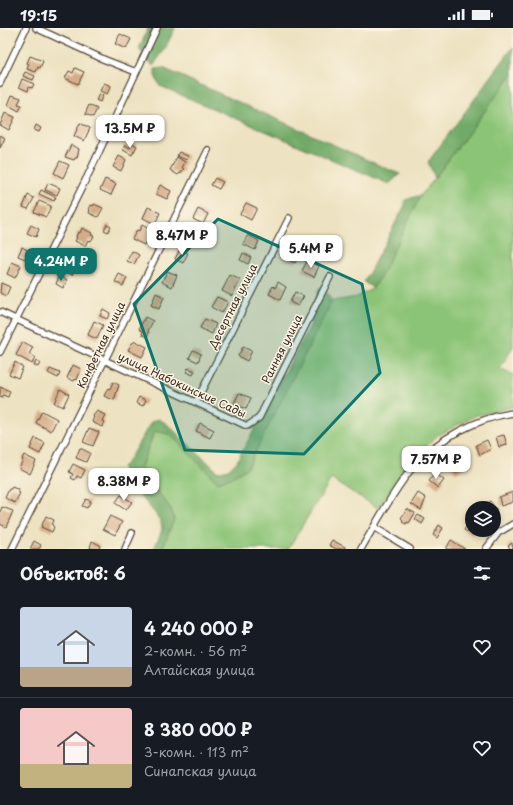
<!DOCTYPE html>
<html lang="ru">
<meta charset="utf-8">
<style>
:root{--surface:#171b24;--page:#20242c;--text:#f1f3f6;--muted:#9ea1a6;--line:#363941;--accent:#0f766e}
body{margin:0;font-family:"Playpen Sans",sans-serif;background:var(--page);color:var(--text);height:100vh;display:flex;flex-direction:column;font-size:15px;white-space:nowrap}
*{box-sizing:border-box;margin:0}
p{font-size:13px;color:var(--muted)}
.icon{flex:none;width:22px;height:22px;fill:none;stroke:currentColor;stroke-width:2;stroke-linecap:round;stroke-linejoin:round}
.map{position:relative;height:521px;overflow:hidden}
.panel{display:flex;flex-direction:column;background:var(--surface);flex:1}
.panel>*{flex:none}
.controls{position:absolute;left:465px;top:473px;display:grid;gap:8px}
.controls a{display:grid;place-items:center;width:36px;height:36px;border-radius:50%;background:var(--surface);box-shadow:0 2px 6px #0003;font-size:20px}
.price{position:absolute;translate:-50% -34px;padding:0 9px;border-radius:8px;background:#fff;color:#222;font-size:13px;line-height:26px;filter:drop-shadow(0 1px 2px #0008)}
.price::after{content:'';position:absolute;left:50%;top:24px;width:12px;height:9px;margin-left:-6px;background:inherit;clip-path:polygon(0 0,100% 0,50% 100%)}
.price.selected{background:var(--accent);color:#fff}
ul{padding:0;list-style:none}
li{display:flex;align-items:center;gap:12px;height:100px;padding:0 20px}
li+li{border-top:1px solid var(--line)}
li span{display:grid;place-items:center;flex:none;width:112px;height:80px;border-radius:4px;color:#555}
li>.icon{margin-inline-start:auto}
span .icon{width:48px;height:48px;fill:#fffc;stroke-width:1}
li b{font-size:17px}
h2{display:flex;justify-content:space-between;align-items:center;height:48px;padding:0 20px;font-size:17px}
.status{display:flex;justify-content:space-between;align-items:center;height:28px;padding:0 20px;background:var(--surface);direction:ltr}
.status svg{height:11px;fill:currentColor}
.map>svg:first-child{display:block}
.green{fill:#8cc477;stroke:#64774a}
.forest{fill:#71aa68;stroke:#566a43}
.building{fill:#d5ac88}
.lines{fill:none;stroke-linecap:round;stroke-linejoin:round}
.minor-casing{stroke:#564636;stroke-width:8}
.minor{stroke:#fff;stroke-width:5.5}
.marked{fill:#0f766e;fill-opacity:0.2;stroke:#0f766e;stroke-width:3;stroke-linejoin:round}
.labels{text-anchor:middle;stroke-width:3;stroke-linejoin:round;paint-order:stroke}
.street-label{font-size:11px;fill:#3b2a1e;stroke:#fcf5e5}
</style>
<div class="status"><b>19:15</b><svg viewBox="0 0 49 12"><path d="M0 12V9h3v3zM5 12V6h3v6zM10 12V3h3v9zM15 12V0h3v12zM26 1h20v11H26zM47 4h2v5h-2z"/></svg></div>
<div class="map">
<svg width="513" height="521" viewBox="0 0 513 521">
<rect width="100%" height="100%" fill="#fcf5e5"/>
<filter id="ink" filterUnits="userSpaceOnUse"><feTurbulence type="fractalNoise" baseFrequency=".025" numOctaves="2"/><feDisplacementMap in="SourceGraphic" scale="8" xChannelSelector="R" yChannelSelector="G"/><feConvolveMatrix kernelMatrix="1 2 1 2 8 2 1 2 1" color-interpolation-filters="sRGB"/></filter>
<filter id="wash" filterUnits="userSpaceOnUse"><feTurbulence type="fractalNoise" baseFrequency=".012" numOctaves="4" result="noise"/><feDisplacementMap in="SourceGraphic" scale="16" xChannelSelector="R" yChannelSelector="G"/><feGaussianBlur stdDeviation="0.9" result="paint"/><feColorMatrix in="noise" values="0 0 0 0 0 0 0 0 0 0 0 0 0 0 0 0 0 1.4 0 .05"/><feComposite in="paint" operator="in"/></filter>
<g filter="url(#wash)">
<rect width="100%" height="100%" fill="#ede2c1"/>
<!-- green -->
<path class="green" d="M513 45V319L500 341 513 347V379L477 387 438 407 410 433 378 480 331 451 288 521H162L174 491 171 481 140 441 155 403 169 406 182 418 217 454 247 440 332 273 357 269 373 260 421 167 435 150Z"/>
<!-- forest -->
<path class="forest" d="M148 0H175L165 21 153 38 139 21Z
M513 19V45L435 150 428 134Z
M163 40 392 143 400 146 389 156 160 58 155 48V41Z
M421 167 381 248 373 260 364 254 405 177V172Z
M322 258 332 273 247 440 231 450 217 454 182 418 169 406 154 403 140 441 171 481 174 491 162 521H154L162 502 161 494 155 485 125 450 122 439 128 433 151 394 159 391 167 396 218 444 228 441 236 435 310 298 317 264Z"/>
<g id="blocks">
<!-- building -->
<path class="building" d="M120 6 131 11 126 21 115 16Z
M30 28 43 33 40 40 38 39 36 44 27 41 29 36 27 35Z
M75 40 84 44 78 56 65 50 69 43 73 45Z
M25 44 35 48 33 52 23 48Z
M22 51 34 56 32 60 29 59 28 63 19 59Z
M104 55 111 58 107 66 100 63Z
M99 66 103 67 100 74 96 72Z
M12 67 21 70 18 76 22 77 19 83 8 77Z
M89 77 97 81 93 89 85 86Z
M5 85 15 89 9 102 0 97Z
M80 95 90 100 84 113 74 108Z
M36 97 41 100 39 104 34 102Z
M0 107 5 110 0 120Z
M132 115 137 118 132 127 123 122 125 117 130 120Z
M71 117 79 121 77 130H75L74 132 65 129Z
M179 124 188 128 187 132 177 128Z
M119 128 126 132 121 143 113 139Z
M177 129 185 134 182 140 184 141 181 145H180L178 147 170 142Z
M60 133 69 137 63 150 54 145Z
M215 150 223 154 219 161 211 157Z
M105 151 116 156 111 167 100 162Z
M48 155 60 160 57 167 45 162Z
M160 157 171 163 167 171 156 166Z
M41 162 56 169 54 173 39 166Z
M28 167 34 170 28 181 23 179Z
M39 173 51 178 46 189 34 184Z
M246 175 257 180 251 192 240 186Z
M94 176 103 180 98 189 89 185 90 182 89 181 91 177 93 178Z
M148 179 160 185 155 196 143 190Z
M198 181 208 186 203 196 193 191Z
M107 196 111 198 108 204 104 202Z
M31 197 39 201 36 209 27 205Z
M142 197 149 201 146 206 149 207 144 217 132 211 137 202 139 203Z
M189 198 199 202 195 211 188 208 189 207 186 205Z
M82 200 92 205 91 207 94 208 91 213 88 212 85 218 75 213 77 210 76 209 78 204 80 205Z
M248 207 259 213 255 222 243 216Z
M288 216 301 222 295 235 282 229Z
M22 219 29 223 25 231 18 228Z
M180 221 188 225 183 235 175 231Z
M132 223 139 227 134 236 127 233Z
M243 225 251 229 248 236 240 232Z
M68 229 78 234 72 247 62 242Z
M307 233 319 238 314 249 302 243Z
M12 234 21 238 15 250 7 246Z
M167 243 177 247 172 259 162 254Z
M119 246 127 250 123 258 115 254Z
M230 247 240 252 232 268 222 263Z
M59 248 67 252 63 260 56 256Z
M278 254 286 259 280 272 269 266 273 258 275 260Z
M1 255 10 259 6 268 0 265Z
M295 264 304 268 298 278 290 274Z
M156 265 164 269 159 281 151 277Z
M217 269 228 274 222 285 211 279Z
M103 281 110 285 107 291 100 288Z
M145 289 153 293 148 303 149 304 147 309 142 306 143 303 139 301Z
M205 291 216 296 212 306 200 300Z
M94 293 103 297 97 311 88 307Z
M135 313 147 319 142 329 128 322 132 315H133Z
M23 314 33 319 29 326 35 329 32 336 16 327Z
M243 319 252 323 247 333 238 328Z
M193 322 201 326 198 334 189 330Z
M36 333 40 335 38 339 34 337Z
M15 334 23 339 18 350 9 346Z
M73 337 81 341 77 352 75 351 74 353 67 350Z
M188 340 195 343 193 347 186 344Z
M50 341 60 345 58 350 48 345Z
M113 354 119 357 114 372 104 368 108 360 110 361Z
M0 359 10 363 8 369 3 367 2 370 0 369Z
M60 361 69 366 63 379 54 375Z
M239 365 251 370 246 381 234 376Z
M139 369 146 372 143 378 136 375Z
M42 383 57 391 51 403 36 395Z
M97 383 105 387 102 393 105 394 102 399 92 394 94 389 93 388Z
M200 395 214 402 210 410 196 403Z
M89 400 99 404 93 418 83 414Z
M504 407 507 417 499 419 496 409Z
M35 410 45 415 40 426 30 421Z
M487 412 491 421 480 427 476 417Z
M80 420 90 425 86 434 76 430Z
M24 427 36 433 30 446 19 440 23 432 22 431Z
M458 429 465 439 456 445 449 435Z
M73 436 85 442 81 450 77 448 75 452 71 450 73 446 69 444Z
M435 445 444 452 438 460 429 453Z
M12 459 19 462 18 464 20 465 15 475 5 470 9 461H11Z
M513 464V474L501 478 499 469Z
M418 465 426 470 421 482 411 476Z
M121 467 132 474 126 482 115 475Z
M86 471 91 473 87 480 82 478Z
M490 473 497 482 494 484V480H481Z
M2 479 13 483 6 499 0 496V484Z
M407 481 415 485 409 495 407 494 406 496 402 494 403 492 401 490Z
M418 487 425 491 422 496 415 491Z
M46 488 54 492 52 497 54 499 52 504 41 499Z
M110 488 122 494 115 507 103 501Z
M472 490V502H476L473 507 464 502Z
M439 497 443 500 437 510 433 507Z
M332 512 345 519 344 521H336L329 517Z
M451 512 465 521H446Z
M34 513 41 517 39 521H30Z
M92 513 100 517 99 521 90 520Z
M512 515 513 521H508L510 520 508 518Z"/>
</g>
</g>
<g filter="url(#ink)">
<use href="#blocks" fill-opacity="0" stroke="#564636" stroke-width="1"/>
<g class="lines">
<defs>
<path id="minor" d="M36 0 103 31 136 44
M0 55 26 0
M0 284 247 398 259 390 330 249
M0 324 91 141 157 0
M196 374 289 190
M374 499 410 521
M12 521 208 122
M125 521 132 505
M361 521C377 494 393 463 413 439 437 411 477 390 513 385
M486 521 498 505 513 496"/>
</defs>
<!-- minor casing -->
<use href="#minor" class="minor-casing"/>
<!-- minor -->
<use href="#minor" class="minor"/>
</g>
</g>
<!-- marked area -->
<path class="marked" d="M218 191 362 256 380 345 304 426 185 422 134 276Z"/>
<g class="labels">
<!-- street labels -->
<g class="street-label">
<text transform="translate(233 278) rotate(-63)" y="4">Десертная улица</text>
<text transform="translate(101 317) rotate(-64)" y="4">Конфетная улица</text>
<text transform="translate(282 321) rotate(-63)" y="4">Ранняя улица</text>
<text transform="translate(182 357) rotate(25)" y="4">улица Набокинские Сады</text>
</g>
</g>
</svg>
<div class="controls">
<a><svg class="icon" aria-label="layers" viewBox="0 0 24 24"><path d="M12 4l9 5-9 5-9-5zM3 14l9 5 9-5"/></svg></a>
</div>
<b class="price" style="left:130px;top:121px">13.5M ₽</b>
<b class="price" style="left:182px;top:228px">8.47M ₽</b>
<b class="price" style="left:311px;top:241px">5.4M ₽</b>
<b class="price selected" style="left:61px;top:254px">4.24M ₽</b>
<b class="price" style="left:436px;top:452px">7.57M ₽</b>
<b class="price" style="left:124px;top:474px">8.38M ₽</b>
</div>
<section class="panel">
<h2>Объектов: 6<svg class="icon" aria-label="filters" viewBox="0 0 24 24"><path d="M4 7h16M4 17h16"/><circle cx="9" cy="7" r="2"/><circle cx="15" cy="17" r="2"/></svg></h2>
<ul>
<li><span style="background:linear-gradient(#c9d6e8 75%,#b9a48a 0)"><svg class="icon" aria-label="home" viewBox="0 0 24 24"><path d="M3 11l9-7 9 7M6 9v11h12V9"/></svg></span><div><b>4 240 000 ₽</b><p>2-комн. · 56 m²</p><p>Алтайская улица</p></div><svg class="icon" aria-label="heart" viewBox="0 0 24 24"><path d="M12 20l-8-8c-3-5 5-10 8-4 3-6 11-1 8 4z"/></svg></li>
<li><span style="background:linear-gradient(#f6c9c9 70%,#c2b280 0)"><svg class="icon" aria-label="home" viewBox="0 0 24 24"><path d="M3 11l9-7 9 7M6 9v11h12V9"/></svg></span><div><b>8 380 000 ₽</b><p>3-комн. · 113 m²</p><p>Синапская улица</p></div><svg class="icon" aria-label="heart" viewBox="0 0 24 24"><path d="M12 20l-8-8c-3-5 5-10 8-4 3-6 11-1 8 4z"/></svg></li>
</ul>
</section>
